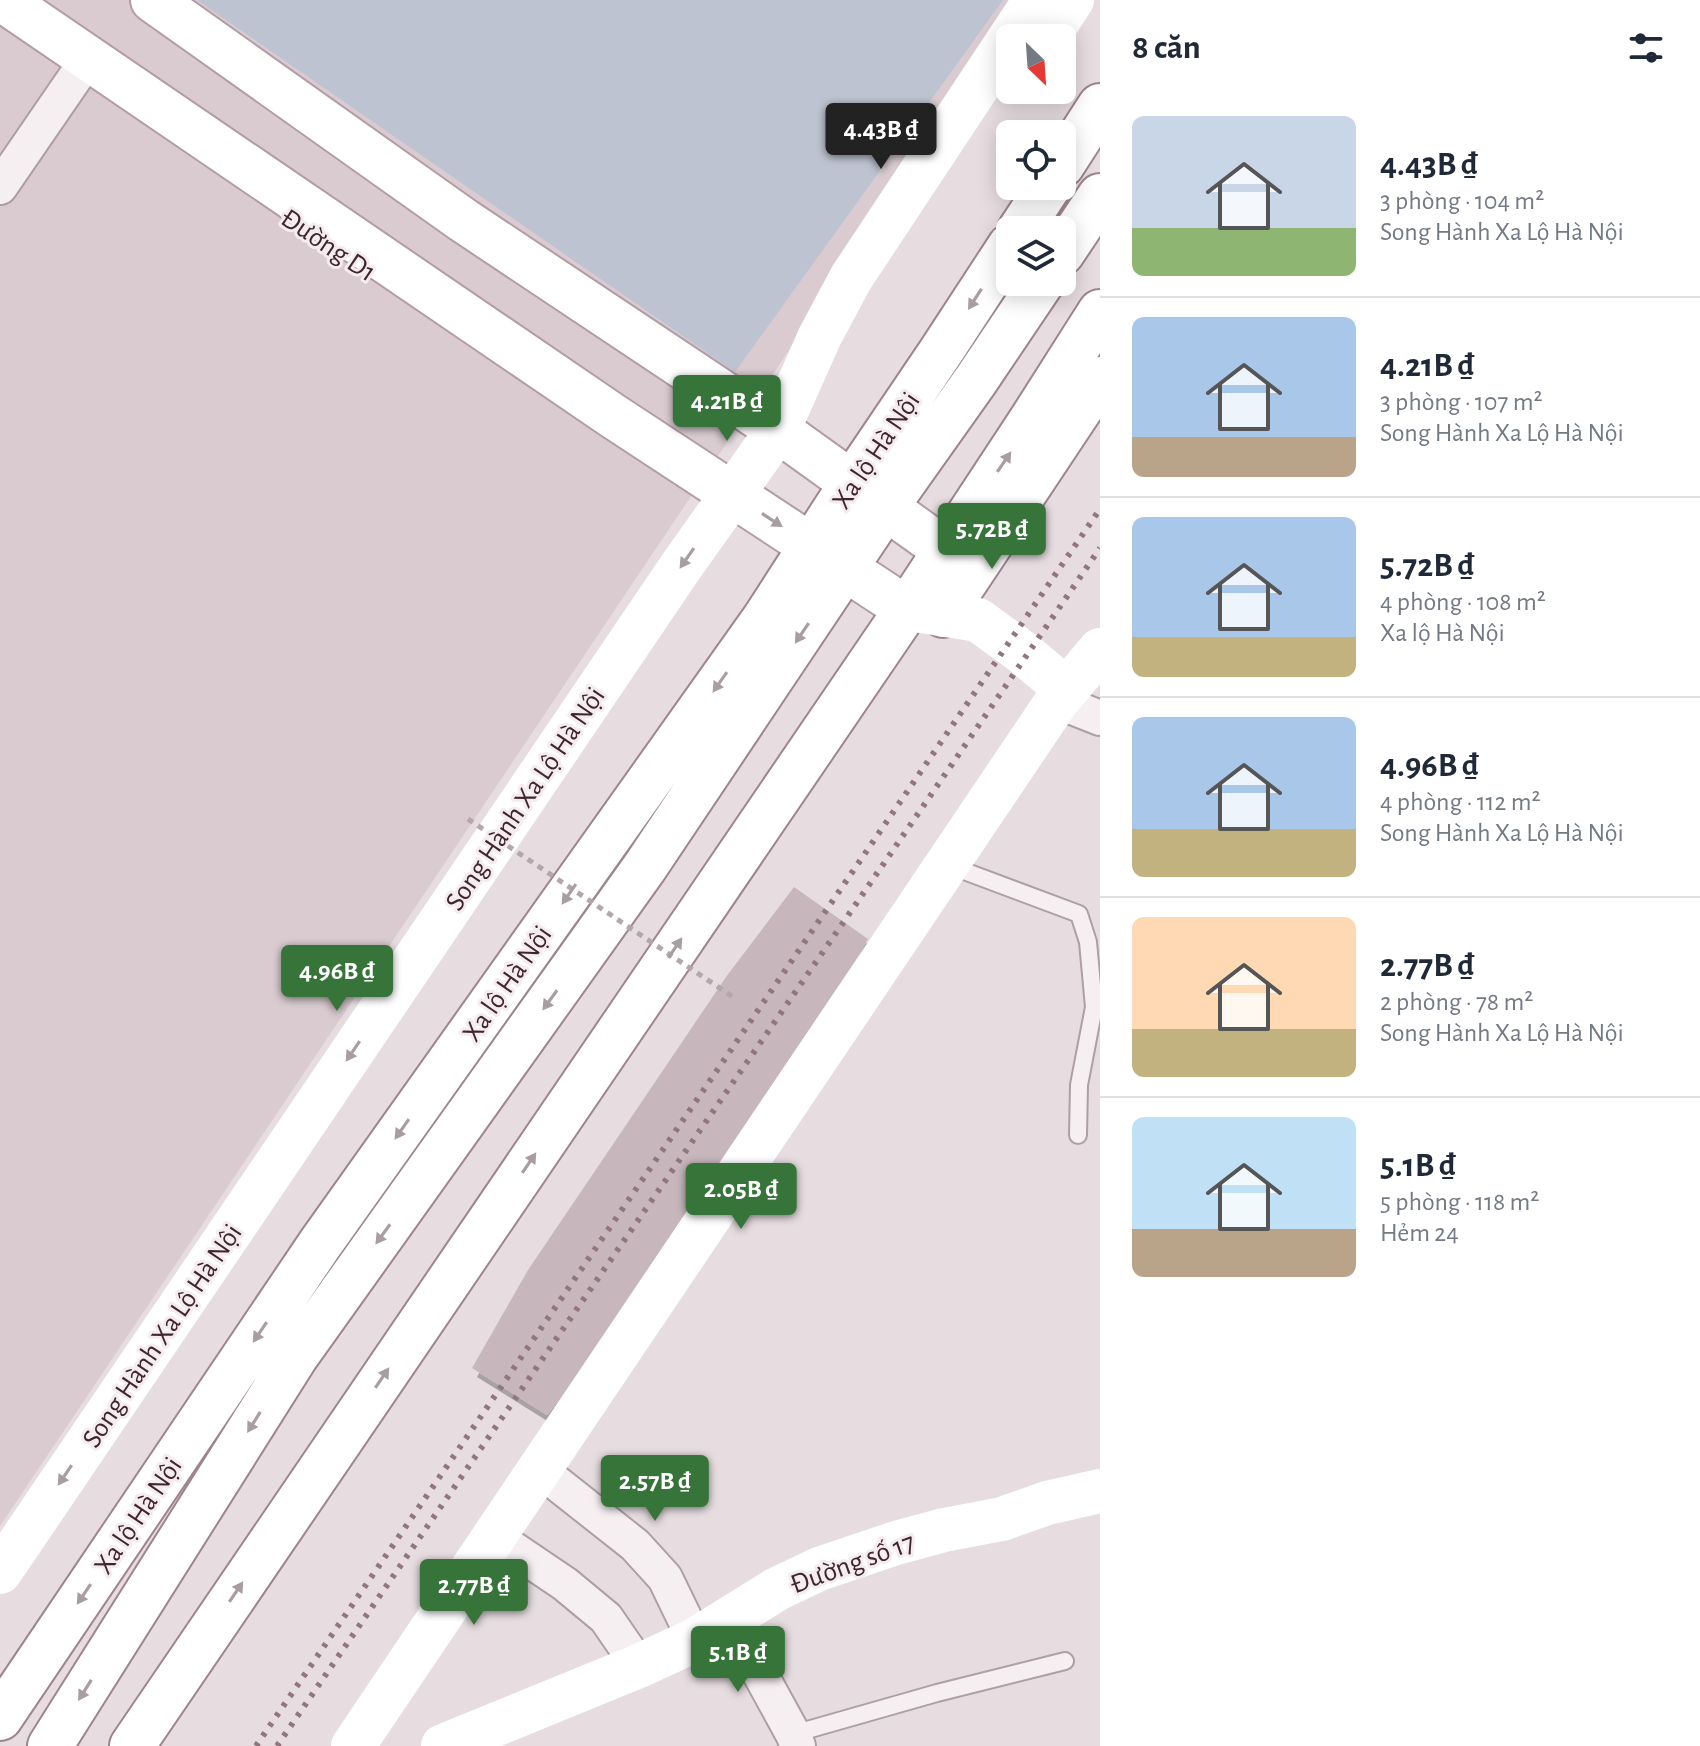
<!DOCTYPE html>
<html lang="vi">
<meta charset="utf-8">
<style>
:root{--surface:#fff;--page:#f6f6f7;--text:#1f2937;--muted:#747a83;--line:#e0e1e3;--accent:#37743a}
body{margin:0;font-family:"Alegreya Sans",sans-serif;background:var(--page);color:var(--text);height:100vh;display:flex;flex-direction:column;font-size:30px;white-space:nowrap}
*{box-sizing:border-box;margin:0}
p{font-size:26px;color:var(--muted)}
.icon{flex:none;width:44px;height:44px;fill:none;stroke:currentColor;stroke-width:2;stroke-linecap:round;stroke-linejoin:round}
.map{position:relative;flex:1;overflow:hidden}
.panel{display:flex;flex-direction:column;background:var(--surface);width:600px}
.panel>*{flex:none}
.needle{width:52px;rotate:155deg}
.buttons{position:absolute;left:996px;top:24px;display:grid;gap:16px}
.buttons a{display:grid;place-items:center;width:80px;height:80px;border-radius:12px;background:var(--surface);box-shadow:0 4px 20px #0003;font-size:40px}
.price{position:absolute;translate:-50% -68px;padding:0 18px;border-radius:8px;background:var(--accent);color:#fff;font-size:26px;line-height:52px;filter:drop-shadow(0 2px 4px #0008)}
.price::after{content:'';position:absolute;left:50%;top:48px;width:24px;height:18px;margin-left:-12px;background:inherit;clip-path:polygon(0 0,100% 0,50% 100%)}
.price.active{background:#222;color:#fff}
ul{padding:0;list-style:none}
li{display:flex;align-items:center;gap:24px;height:200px;padding:0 32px}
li+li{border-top:2px solid var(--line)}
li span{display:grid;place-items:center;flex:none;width:224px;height:160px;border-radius:12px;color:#555}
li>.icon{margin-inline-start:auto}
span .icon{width:96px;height:96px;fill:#fffc;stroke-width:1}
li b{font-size:34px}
h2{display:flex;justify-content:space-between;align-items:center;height:96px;padding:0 32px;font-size:34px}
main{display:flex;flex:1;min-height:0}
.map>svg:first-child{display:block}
.built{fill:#d9cbd0}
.green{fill:#bec3d1}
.building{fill:#c7b7bd;filter:url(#shadow)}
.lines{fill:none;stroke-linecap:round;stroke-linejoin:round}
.lane-casing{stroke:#ae9fa4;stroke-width:20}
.street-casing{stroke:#ae9fa4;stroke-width:38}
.primary-casing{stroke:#b39ca5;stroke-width:48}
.highway-casing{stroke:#9e848e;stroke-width:48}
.lane{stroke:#f5eff2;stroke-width:16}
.street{stroke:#f5eff2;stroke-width:34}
.secondary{stroke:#fff;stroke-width:44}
.primary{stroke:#fff;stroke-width:44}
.highway{stroke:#fff;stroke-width:44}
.rail{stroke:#917680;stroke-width:6;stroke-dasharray:4 8;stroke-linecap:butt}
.path-bridge{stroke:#b3a7ac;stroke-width:5;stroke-dasharray:6 6;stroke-linecap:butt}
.oneway{fill:#a89da1}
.labels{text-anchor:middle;stroke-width:6;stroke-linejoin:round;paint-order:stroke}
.street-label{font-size:28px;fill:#3e262f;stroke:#f5ecf0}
</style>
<main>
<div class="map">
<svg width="1100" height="1746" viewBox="0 0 1100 1746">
<defs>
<filter id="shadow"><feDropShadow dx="5" dy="9" stdDeviation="0" flood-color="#0004"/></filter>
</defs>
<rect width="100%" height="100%" fill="#e7dde1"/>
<!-- built -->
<path class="built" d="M0 0H1024L0 1526Z"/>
<!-- green -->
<path class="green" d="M197 0H1003L735 372Z"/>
<!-- building -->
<path class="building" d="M794 887 868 939 813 1033 614 1331 547 1415 472 1368 528 1270 726 977Z"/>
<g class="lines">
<defs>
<path id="lane" d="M948 865 1079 914 1088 942 1094 1007 1079 1085 1078 1135
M793 1734 937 1693 1065 1661"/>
<path id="street" d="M0 187 81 69
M1057 701 1100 718
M540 1470 635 1545 665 1578 695 1640
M494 1536 565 1584 606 1618 639 1666
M730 1619 793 1734 798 1746"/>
<path id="primary" d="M3 0 613 416 907 609
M153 0 463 220 778 430 945 550"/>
<path id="highway" d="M1062 165 1100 106
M1020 230 1049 186
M1062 253 1100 196
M943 615 1100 379
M0 1718 320 1244 765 618 852 483 940 353 1010 246
M50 1746 296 1356 645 867 886 507 976 380 1042 282
M132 1746 907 609 1032 419 1100 312"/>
</defs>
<!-- lane casing -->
<use href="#lane" class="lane-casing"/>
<!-- street casing -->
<use href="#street" class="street-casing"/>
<!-- primary casing -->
<use href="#primary" class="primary-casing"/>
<!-- highway casing -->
<use href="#highway" class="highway-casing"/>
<!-- lane -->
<use href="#lane" class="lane"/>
<!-- street -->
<use href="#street" class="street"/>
<!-- secondary -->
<path class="secondary" d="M1047 38 1072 0
M909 609 978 620 1022 652 1066 689
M0 1572 682 565 778 430 820 336 851 278 1035 0
M353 1746 1057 701 1100 650
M443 1746 639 1666 695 1640 777 1589 819 1569 896 1543 944 1530 1002 1519 1047 1503 1100 1491"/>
<!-- primary -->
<use href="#primary" class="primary"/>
<!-- highway -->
<use href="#highway" class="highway"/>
<!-- rail -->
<path class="rail" d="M256 1746 1100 509
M277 1746C550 1346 827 948 1100 548"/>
<!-- path-bridge -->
<path class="path-bridge" d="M468 819 733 997"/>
</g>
<!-- one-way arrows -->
<defs><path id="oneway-solid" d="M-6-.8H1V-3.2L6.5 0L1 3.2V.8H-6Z" transform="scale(2)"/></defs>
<g class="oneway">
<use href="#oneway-solid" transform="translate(975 299) rotate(123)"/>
<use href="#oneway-solid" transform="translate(1004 462) rotate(-56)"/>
<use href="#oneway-solid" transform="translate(772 520) rotate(33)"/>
<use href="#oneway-solid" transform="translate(687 558) rotate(125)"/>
<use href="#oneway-solid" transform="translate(802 633) rotate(124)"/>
<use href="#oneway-solid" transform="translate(720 682) rotate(125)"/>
<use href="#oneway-solid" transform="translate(569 894) rotate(125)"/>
<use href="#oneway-solid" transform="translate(675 948) rotate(-56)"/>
<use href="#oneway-solid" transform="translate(550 1000) rotate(126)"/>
<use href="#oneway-solid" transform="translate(353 1051) rotate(124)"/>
<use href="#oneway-solid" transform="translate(402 1129) rotate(125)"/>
<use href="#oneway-solid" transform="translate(529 1163) rotate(-56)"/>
<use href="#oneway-solid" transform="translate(383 1234) rotate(126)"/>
<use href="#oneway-solid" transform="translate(260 1332) rotate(124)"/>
<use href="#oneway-solid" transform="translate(382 1378) rotate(-56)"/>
<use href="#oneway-solid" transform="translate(254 1422) rotate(122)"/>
<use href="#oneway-solid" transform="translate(65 1475) rotate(124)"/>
<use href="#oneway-solid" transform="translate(236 1592) rotate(-56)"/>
<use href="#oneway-solid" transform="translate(84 1594) rotate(124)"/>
<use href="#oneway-solid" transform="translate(85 1690) rotate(122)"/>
</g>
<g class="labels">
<!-- street labels -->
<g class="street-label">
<text transform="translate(329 244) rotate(34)" y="10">Đường D1</text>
<text transform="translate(875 450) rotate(-56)" y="10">Xa lộ Hà Nội</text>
<text transform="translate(524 798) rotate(-56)" y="10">Song Hành Xa Lộ Hà Nội</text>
<text transform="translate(506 983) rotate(-55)" y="10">Xa lộ Hà Nội</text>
<text transform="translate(161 1335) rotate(-56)" y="10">Song Hành Xa Lộ Hà Nội</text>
<text transform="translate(137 1515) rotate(-56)" y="10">Xa lộ Hà Nội</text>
<text transform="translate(852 1562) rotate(-20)" y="10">Đường số 17</text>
</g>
</g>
</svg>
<div class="buttons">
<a><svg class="needle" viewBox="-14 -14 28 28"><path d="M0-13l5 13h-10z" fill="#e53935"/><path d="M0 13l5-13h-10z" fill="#747a83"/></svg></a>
<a><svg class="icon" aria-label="locate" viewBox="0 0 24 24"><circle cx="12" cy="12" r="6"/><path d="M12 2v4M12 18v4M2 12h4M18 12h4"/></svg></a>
<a><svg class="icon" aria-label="layers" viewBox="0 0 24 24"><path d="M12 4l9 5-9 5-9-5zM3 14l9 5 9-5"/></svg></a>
</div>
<b class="price active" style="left:881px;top:171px">4.43B ₫</b>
<b class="price" style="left:727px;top:443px">4.21B ₫</b>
<b class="price" style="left:992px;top:571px">5.72B ₫</b>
<b class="price" style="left:337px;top:1013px">4.96B ₫</b>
<b class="price" style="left:741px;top:1231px">2.05B ₫</b>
<b class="price" style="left:655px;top:1523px">2.57B ₫</b>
<b class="price" style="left:474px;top:1627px">2.77B ₫</b>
<b class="price" style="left:738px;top:1694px">5.1B ₫</b>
</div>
<section class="panel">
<h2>8 căn<svg class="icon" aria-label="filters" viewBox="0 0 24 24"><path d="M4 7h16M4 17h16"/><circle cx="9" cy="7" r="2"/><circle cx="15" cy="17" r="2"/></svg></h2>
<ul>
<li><span style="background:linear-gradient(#c9d6e8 70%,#8fb573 0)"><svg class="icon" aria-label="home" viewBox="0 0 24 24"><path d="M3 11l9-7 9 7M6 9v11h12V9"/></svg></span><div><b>4.43B ₫</b><p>3 phòng · 104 m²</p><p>Song Hành Xa Lộ Hà Nội</p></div></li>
<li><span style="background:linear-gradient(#a9c7e8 75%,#b9a48a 0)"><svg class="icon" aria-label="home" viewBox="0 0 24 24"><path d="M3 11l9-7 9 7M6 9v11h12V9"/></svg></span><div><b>4.21B ₫</b><p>3 phòng · 107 m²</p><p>Song Hành Xa Lộ Hà Nội</p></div></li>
<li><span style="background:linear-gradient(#a9c7e8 75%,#c2b280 0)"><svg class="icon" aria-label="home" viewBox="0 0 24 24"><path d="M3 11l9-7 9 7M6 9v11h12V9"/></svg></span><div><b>5.72B ₫</b><p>4 phòng · 108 m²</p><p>Xa lộ Hà Nội</p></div></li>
<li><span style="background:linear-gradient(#a9c7e8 70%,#c2b280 0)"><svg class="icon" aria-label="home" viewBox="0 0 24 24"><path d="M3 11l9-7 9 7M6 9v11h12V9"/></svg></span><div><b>4.96B ₫</b><p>4 phòng · 112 m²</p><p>Song Hành Xa Lộ Hà Nội</p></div></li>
<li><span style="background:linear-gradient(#ffd9b3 70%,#c2b280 0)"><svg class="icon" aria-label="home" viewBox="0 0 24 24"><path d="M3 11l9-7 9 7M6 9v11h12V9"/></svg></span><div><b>2.77B ₫</b><p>2 phòng · 78 m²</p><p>Song Hành Xa Lộ Hà Nội</p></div></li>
<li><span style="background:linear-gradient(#bfe0f5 70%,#b9a48a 0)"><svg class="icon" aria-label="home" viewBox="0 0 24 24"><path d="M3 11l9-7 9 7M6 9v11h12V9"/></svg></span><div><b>5.1B ₫</b><p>5 phòng · 118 m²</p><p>Hẻm 24</p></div></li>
</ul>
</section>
</main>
